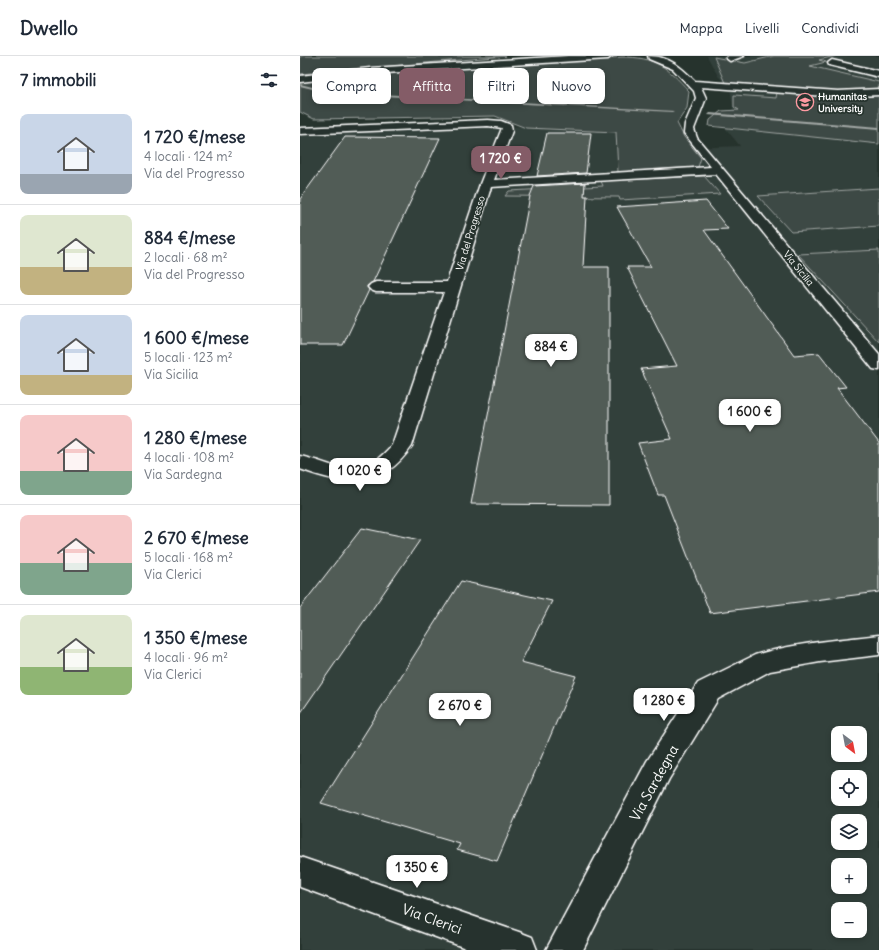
<!DOCTYPE html>
<html lang="it">
<meta charset="utf-8">
<style>
:root{--surface:#fff;--page:#f6f6f7;--text:#1f2937;--muted:#747a83;--line:#e0e1e3;--accent:#845c67}
body{margin:0;font-family:Delius,sans-serif;background:var(--page);color:var(--text);height:100vh;display:flex;flex-direction:column;font-size:15px;white-space:nowrap}
*{box-sizing:border-box;margin:0}
p{font-size:13px;color:var(--muted)}
.icon{flex:none;width:22px;height:22px;fill:none;stroke:currentColor;stroke-width:2;stroke-linecap:round;stroke-linejoin:round}
.map{position:relative;flex:1;overflow:hidden}
.side{display:flex;flex-direction:column;background:var(--surface);width:300px}
.side>*{flex:none}
.banner{position:absolute;left:12px;top:12px;width:380px;height:36px;display:flex;gap:8px}
.needle{width:26px;rotate:148deg}
.tools{position:absolute;left:531px;top:670px;display:grid;gap:8px}
.tools a{display:grid;place-items:center;width:36px;height:36px;border-radius:8px;background:var(--surface);box-shadow:0 2px 6px #0003;font-size:20px}
.price{position:absolute;translate:-50% -34px;padding:0 9px;border-radius:8px;background:#fff;color:#222;font-size:13px;line-height:26px;filter:drop-shadow(0 1px 2px #0008)}
.price::after{content:'';position:absolute;left:50%;top:24px;width:12px;height:9px;margin-left:-6px;background:inherit;clip-path:polygon(0 0,100% 0,50% 100%)}
.price.selected{background:var(--accent);color:#fff}
ul{padding:0;list-style:none}
li{display:flex;align-items:center;gap:12px;height:100px;padding:0 20px}
li+li{border-top:1px solid var(--line)}
li span{display:grid;place-items:center;flex:none;width:112px;height:80px;border-radius:8px;color:#555}
li>.icon{margin-inline-start:auto}
span .icon{width:48px;height:48px;fill:#fffc;stroke-width:1}
li b{font-size:17px}
h2{display:flex;justify-content:space-between;align-items:center;height:48px;padding:0 20px;font-size:17px}
.pill{padding:0 14px;border-radius:8px;background:var(--surface);box-shadow:0 2px 6px #0003;font-size:14px;line-height:36px}
.pill.selected{background:var(--accent);color:#fff}
header{display:flex;align-items:center;gap:24px;box-sizing:border-box;height:56px;padding:0 20px;background:var(--surface);border-bottom:1px solid var(--line)}
header strong{font-size:19px}
nav{display:flex;gap:22px;margin-inline-start:auto;font-size:14px}
main{display:flex;flex:1;min-height:0}
.map>svg:first-child{display:block}
.built{fill:#333f3a;fill-rule:evenodd}
.green{fill:#3e4944;stroke:#9ea4a2}
.lines{fill:none;stroke-linecap:round;stroke-linejoin:round}
.stream{fill:#a4a9a7;fill-rule:evenodd}
.building{fill:#515c57;stroke:#fff}
.minor-casing{stroke:#fff;stroke-width:3}
.minor{fill:#26332d;fill-rule:evenodd}
.labels{text-anchor:middle;stroke-width:3.5;stroke-linejoin:round;paint-order:stroke}
.far-poi-label{font-size:10px;font-weight:bold;fill:#fff;stroke:#26332d;text-anchor:start}
.far-street-label{font-size:10px;fill:#fff;stroke:#26332d}
.near-street-label{font-size:14px;fill:#fff;stroke:#26332d}
</style>
<header>
<strong>Dwello</strong>
<nav><a>Mappa</a><a>Livelli</a><a>Condividi</a></nav>
</header>
<main>
<section class="side">
<h2>7 immobili<svg class="icon" aria-label="filters" viewBox="0 0 24 24"><path d="M4 7h16M4 17h16"/><circle cx="9" cy="7" r="2"/><circle cx="15" cy="17" r="2"/></svg></h2>
<ul>
<li><span style="background:linear-gradient(#c9d6e8 75%,#9aa5b1 0)"><svg class="icon" aria-label="home" viewBox="0 0 24 24"><path d="M3 11l9-7 9 7M6 9v11h12V9"/></svg></span><div><b>1 720 €/mese</b><p>4 locali · 124 m²</p><p>Via del Progresso</p></div></li>
<li><span style="background:linear-gradient(#dfe7d0 65%,#c2b280 0)"><svg class="icon" aria-label="home" viewBox="0 0 24 24"><path d="M3 11l9-7 9 7M6 9v11h12V9"/></svg></span><div><b>884 €/mese</b><p>2 locali · 68 m²</p><p>Via del Progresso</p></div></li>
<li><span style="background:linear-gradient(#c9d6e8 75%,#c2b280 0)"><svg class="icon" aria-label="home" viewBox="0 0 24 24"><path d="M3 11l9-7 9 7M6 9v11h12V9"/></svg></span><div><b>1 600 €/mese</b><p>5 locali · 123 m²</p><p>Via Sicilia</p></div></li>
<li><span style="background:linear-gradient(#f6c9c9 70%,#7fa58c 0)"><svg class="icon" aria-label="home" viewBox="0 0 24 24"><path d="M3 11l9-7 9 7M6 9v11h12V9"/></svg></span><div><b>1 280 €/mese</b><p>4 locali · 108 m²</p><p>Via Sardegna</p></div></li>
<li><span style="background:linear-gradient(#f6c9c9 60%,#7fa58c 0)"><svg class="icon" aria-label="home" viewBox="0 0 24 24"><path d="M3 11l9-7 9 7M6 9v11h12V9"/></svg></span><div><b>2 670 €/mese</b><p>5 locali · 168 m²</p><p>Via Clerici</p></div></li>
<li><span style="background:linear-gradient(#dfe7d0 65%,#8fb573 0)"><svg class="icon" aria-label="home" viewBox="0 0 24 24"><path d="M3 11l9-7 9 7M6 9v11h12V9"/></svg></span><div><b>1 350 €/mese</b><p>4 locali · 96 m²</p><p>Via Clerici</p></div></li>
</ul>
</section>
<div class="map">
<svg width="579" height="894" viewBox="0 0 579 894">
<rect width="100%" height="100%" fill="#26332d"/>
<filter id="ink" filterUnits="userSpaceOnUse"><feTurbulence type="fractalNoise" baseFrequency=".025" numOctaves="2"/><feDisplacementMap in="SourceGraphic" scale="8" xChannelSelector="R" yChannelSelector="G"/><feConvolveMatrix kernelMatrix="1 2 1 2 8 2 1 2 1" color-interpolation-filters="sRGB"/></filter>
<g filter="url(#ink)">
<!-- built -->
<path class="built" d="M407 0H579V894H0V78L187 69 316 76 318 116 401 102 392 92 440 90 426 73 433 52 430 32 418 20ZM538 677H560V699H538ZM538 721H560V743H538ZM538 765H560V787H538ZM538 809H560V831H538ZM538 853H560V875H538Z"/>
<!-- green -->
<path class="green" d="M0 0H206L0 18Z
M474 0H535L519 4 526 6 510 10 579 26V33L534 36 425 27 414 1 445 7Z
M322 1C356 1 367 11 389 35L387 52 377 67 384 81 401 102 398 111 318 116 316 76 226 72 195 60 14 63 0 56V25L92 16Z
M477 36 558 41 579 39V88L409 70 410 64 421 55 439 54 434 51V39L476 42Z
M404 120 420 138 320 144 319 141 205 140 209 135 303 130 301 125Z
M579 132V170L491 176 458 140Z
M579 194V286L498 198Z"/>
<g class="lines">
<!-- stream -->
<path class="stream" d="M0 28 29 35 374 55 372 56 29 37 0 30Z
M410 57 579 71V73L408 59Z"/>
</g>
<!-- building -->
<path class="building" d="M247 77H291L286 117 237 120Z
M45 81 140 82 73 226 67 230 69 234 43 289H0V143Z
M285 127 284 140H287L283 211H309V449L171 448 230 140 234 130Z
M406 145 428 173 404 174 494 299 519 297 546 331 537 332 579 387V536L410 557 364 439H358L338 387 372 383 341 313 377 310 327 211H351L317 151Z
M62 472 120 484 0 658V552Z
M161 525 252 545 221 606 276 620 197 805 157 794 160 788 21 747Z"/>
<g class="lines">
<defs>
<path id="minor" d="M268 0H312L308 3 70 18 0 26V20L70 12Z
M348 0C369 0 381 11 395 25L538 35 579 33V39L538 41 401 31 406 42 394 73 397 82 579 298V314L573 313 416 118 191 131 112 390C81 435 46 430 0 413V400C43 410 57 429 92 389L144 236H76L71 234 68 231 71 228 76 226H147L180 128 202 72 188 70 0 78V72L188 64 201 65 211 69 212 75 194 124 411 111 384 77 385 68 396 42 394 35 373 13 349 3Z
M428 0H444L430 5 426 2Z
M532 4 579 15V21L529 9 528 7Z
M579 579V599L520 606 470 615 418 643 369 723 283 894H246L347 705 398 627 455 599C494 587 538 584 579 579Z
M0 801 219 876 232 881 237 894H171L0 831Z"/>
</defs>
<!-- minor casing -->
<use href="#minor" class="minor-casing"/>
<!-- minor -->
<use href="#minor" class="minor"/>
</g>
</g>
<!-- icons -->
<defs>
<symbol id="university-ring" viewBox="-11 -11 22 22"><circle r="9.5" fill="#26332d" stroke="#ff9aa2" stroke-width="1.5"/><path d="M0-5L7-2L0 1L-7-2ZM-4 1L0 2.5L4 1V4Q0 6-4 4Z" fill="#ff9aa2"/></symbol>
</defs>
<g fill-rule="evenodd">
<use href="#university-ring" x="495" y="36" width="20" height="20"/>
</g>
<g class="labels">
<!-- far-poi labels -->
<g class="far-poi-label">
<text x="518" y="44">Humanitas<tspan x="518" dy="12">University</tspan></text>
</g>
<!-- far-street labels -->
<g class="far-street-label">
<text transform="translate(170 177) rotate(-73)" y="4">Via del Progresso</text>
<text transform="translate(499 212) rotate(51)" y="4">Via Sicilia</text>
</g>
<!-- near-street labels -->
<g class="near-street-label">
<text transform="translate(354 727) rotate(-61)" y="5">Via Sardegna</text>
<text transform="translate(132 863) rotate(20)" y="5">Via Clerici</text>
</g>
</g>
</svg>
<div class="tools">
<a><svg class="needle" viewBox="-14 -14 28 28"><path d="M0-13l5 13h-10z" fill="#e53935"/><path d="M0 13l5-13h-10z" fill="#747a83"/></svg></a>
<a><svg class="icon" aria-label="locate" viewBox="0 0 24 24"><circle cx="12" cy="12" r="6"/><path d="M12 2v4M12 18v4M2 12h4M18 12h4"/></svg></a>
<a><svg class="icon" aria-label="layers" viewBox="0 0 24 24"><path d="M12 4l9 5-9 5-9-5zM3 14l9 5 9-5"/></svg></a>
<a>+</a>
<a>−</a>
</div>
<b class="price selected" style="left:201px;top:124px">1 720 €</b>
<b class="price" style="left:251px;top:312px">884 €</b>
<b class="price" style="left:450px;top:377px">1 600 €</b>
<b class="price" style="left:60px;top:436px">1 020 €</b>
<b class="price" style="left:364px;top:666px">1 280 €</b>
<b class="price" style="left:160px;top:671px">2 670 €</b>
<b class="price" style="left:117px;top:833px">1 350 €</b>
<div class="banner">
<a class="pill">Compra</a>
<a class="pill selected">Affitta</a>
<a class="pill">Filtri</a>
<a class="pill">Nuovo</a>
</div>
</div>
</main>
